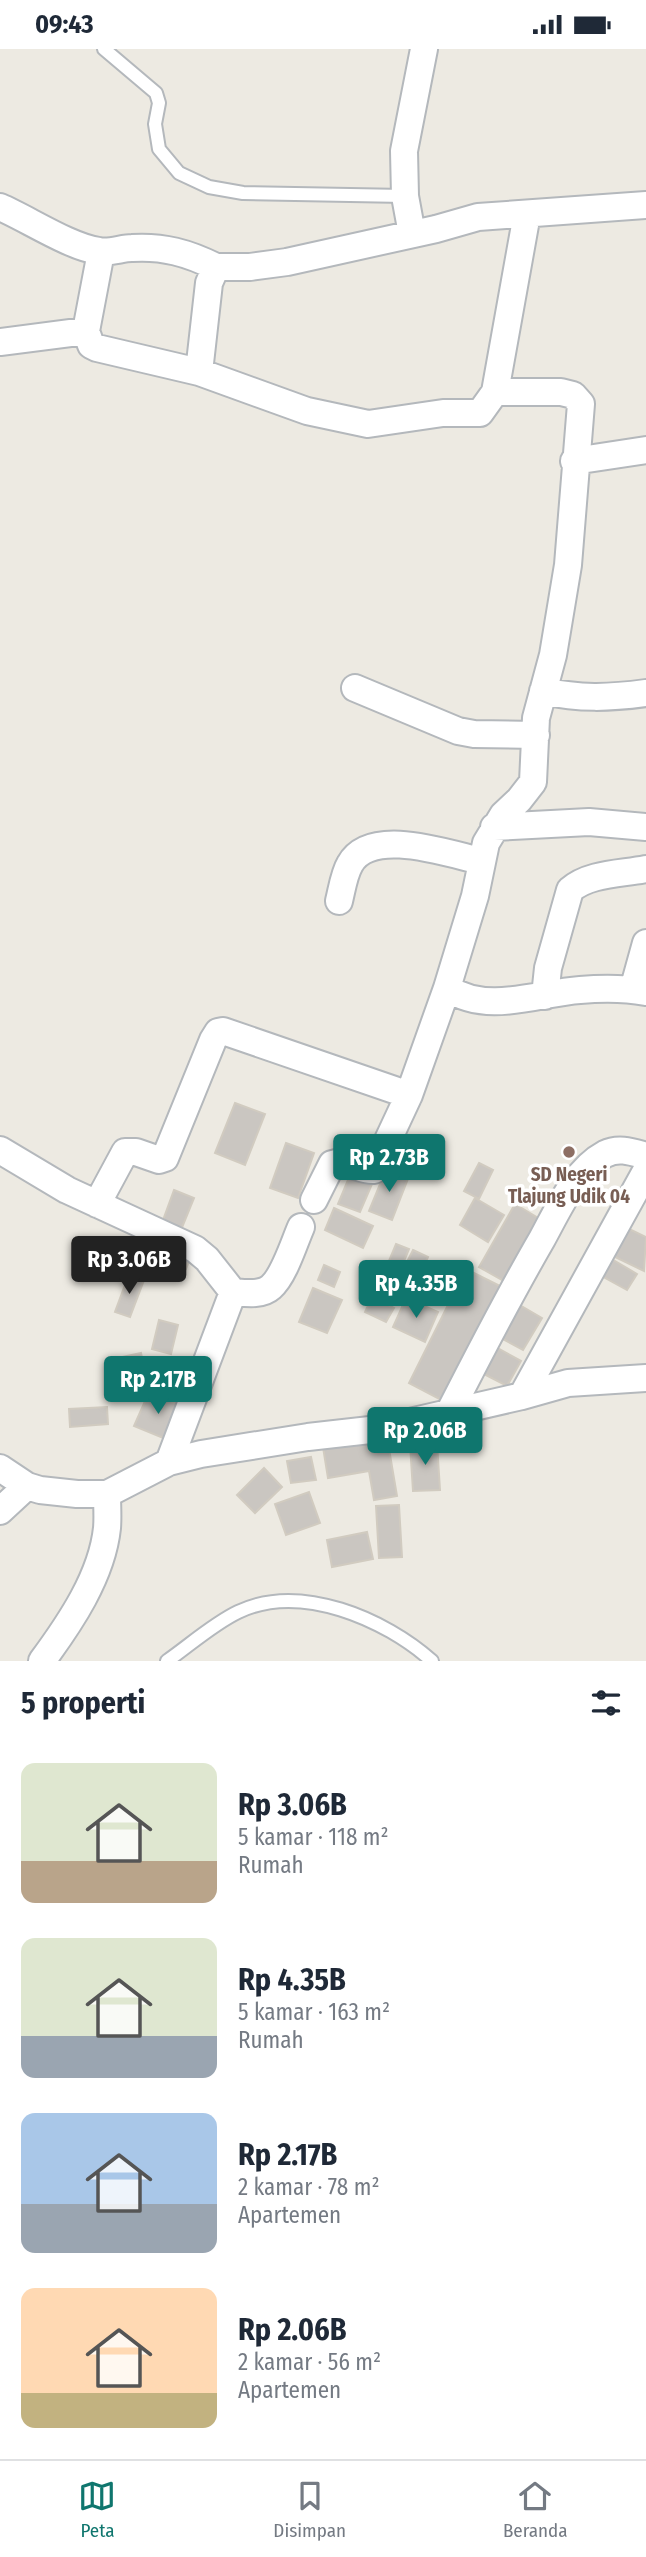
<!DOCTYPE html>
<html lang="id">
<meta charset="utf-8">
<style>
:root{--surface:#fff;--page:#f2f2f3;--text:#1f2937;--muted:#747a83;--line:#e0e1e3;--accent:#0f766e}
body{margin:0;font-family:"Fira Sans Condensed",sans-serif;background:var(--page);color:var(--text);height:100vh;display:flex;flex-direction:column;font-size:26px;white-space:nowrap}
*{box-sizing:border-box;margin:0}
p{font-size:23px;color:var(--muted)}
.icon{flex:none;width:38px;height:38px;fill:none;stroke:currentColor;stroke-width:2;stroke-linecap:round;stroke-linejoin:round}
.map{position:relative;height:1612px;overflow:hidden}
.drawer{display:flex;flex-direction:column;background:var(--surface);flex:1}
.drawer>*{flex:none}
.price{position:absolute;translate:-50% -60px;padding:0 16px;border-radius:7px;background:var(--accent);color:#fff;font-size:23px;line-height:46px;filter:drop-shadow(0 2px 4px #0008)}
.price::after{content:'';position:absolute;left:50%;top:42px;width:21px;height:16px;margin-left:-10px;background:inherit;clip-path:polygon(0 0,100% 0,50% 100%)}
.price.current{background:#222;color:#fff}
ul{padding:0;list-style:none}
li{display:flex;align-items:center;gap:21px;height:175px;padding:0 21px}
li span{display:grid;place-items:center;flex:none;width:196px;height:140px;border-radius:14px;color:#555}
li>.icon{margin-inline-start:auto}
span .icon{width:84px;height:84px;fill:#fffc;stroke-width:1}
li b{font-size:30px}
h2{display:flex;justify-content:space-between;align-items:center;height:84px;padding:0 21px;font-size:30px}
.status{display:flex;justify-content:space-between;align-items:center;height:49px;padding:0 35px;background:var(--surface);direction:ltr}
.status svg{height:19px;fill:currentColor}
.dock{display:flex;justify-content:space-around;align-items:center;height:98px;border-top:2px solid var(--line);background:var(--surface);font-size:19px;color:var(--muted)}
.dock a{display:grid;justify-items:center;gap:4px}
.dock .current{color:var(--accent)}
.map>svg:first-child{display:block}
.building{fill:#cac6c1;stroke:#d1cbc0;stroke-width:2}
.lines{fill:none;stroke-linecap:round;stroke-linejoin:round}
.service-casing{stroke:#b4b8bc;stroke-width:16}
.minor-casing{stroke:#b4b8bc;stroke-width:30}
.service{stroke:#fff;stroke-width:12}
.minor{stroke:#fff;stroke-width:26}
.education-dot{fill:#8d6e63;stroke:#fff;stroke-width:2.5}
.labels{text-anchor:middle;stroke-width:7;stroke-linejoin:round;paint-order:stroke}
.education-label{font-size:19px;font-weight:bold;fill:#785e54;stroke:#fff}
</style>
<div class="status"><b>09:43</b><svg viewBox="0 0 49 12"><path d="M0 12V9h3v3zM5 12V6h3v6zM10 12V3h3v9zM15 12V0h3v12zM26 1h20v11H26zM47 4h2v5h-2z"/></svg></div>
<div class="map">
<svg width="646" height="1612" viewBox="0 0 646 1612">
<rect width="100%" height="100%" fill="#edeae2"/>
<!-- building -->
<path class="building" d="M235 1054 265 1065 245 1116 215 1104Z
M286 1094 314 1104 298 1149 270 1139Z
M479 1114 493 1121 479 1150 464 1142Z
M387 1118 409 1127 392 1171 369 1162Z
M350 1126 372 1135 360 1163 338 1155Z
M174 1141 194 1149 181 1181 162 1174Z
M475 1149 504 1166 488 1193 460 1176Z
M515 1155 545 1173 509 1235 479 1218Z
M334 1159 373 1177 363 1199 325 1181Z
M625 1178 646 1188 644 1222 611 1206Z
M170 1195 192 1204 186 1220 164 1212Z
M396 1195 409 1200 397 1229 384 1224Z
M413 1201 428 1208 417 1232 401 1225Z
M610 1209 637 1225 627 1241 600 1226Z
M433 1213 461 1227 447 1254 420 1241Z
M324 1216 340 1223 334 1238 318 1231Z
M466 1220 502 1238 445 1353 409 1334Z
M129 1225 144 1231 130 1268 115 1263Z
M313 1239 342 1251 327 1284 299 1273Z
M372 1248 394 1259 386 1273 365 1263Z
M406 1249 438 1263 425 1293 393 1278Z
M518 1255 542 1269 523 1301 499 1288Z
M159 1271 178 1276 171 1305 152 1300Z
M494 1297 521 1312 507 1337 480 1323Z
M141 1304 149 1342 121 1348 113 1310Z
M149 1343 182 1357 168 1391 134 1377Z
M107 1358 108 1375 70 1378 69 1360Z
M387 1388 397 1447 374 1451 369 1422 328 1429 323 1398Z
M437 1394 440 1441 413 1442 410 1395Z
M311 1408 316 1431 291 1434 287 1412Z
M264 1419 282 1438 255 1464 237 1446Z
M309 1443 320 1474 286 1486 275 1455Z
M399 1456 402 1508 379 1509 376 1457Z
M367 1483 373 1510 332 1518 327 1491Z"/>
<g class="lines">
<defs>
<path id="service" d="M104 0 156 44 159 54 155 75 159 100 179 124 209 138 243 144 405 147
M167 1612C190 1596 213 1575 238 1563 300 1533 385 1570 432 1612"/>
<path id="minor" d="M0 158C28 170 70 198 99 202 110 204 122 199 132 199 163 197 188 204 216 218
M527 165 495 343H561L573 346 581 355 568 516 553 606 536 669 533 733 519 751 503 766 486 794 475 847 447 939C488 966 537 944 580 941 602 939 625 939 646 943
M412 185 405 147 404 102 424 0
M86 282 101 203
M0 293 86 282 91 296 97 299 199 323 307 362 368 375 443 364H480L495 343
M199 323 209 234 216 218H250L287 213 436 180 478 168 646 156
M574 412 646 401
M355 639 458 682 474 685 536 686
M543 642C580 650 609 649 646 644
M494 778 589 773 646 778
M339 852C342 840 344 825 350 815 371 777 449 805 481 812
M633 941 646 894
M545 947 548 919 570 841C589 824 622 825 646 820
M0 1101 67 1141 195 1200 207 1210 233 1243 169 1413
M314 1151 332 1115C347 1109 359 1122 374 1121L409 1046 447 939
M97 1155 125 1103H136L159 1111 165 1109 213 991 218 983 223 982 409 1046
M233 1243C245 1244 261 1247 271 1238 284 1227 294 1194 301 1178
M522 1347 646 1122
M449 1364C479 1305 509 1247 542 1190 558 1161 575 1121 605 1105 619 1098 632 1103 646 1107
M0 1419 27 1437 40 1441 77 1445H107L169 1413 201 1405 308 1388 379 1380 522 1347 568 1334 646 1329
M0 1462 27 1437
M42 1612C70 1574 102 1527 107 1479 108 1468 107 1456 107 1445"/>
</defs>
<!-- service casing -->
<use href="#service" class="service-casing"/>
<!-- minor casing -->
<use href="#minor" class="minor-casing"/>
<!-- service -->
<use href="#service" class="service"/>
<!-- minor -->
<use href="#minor" class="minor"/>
</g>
<!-- markers -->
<circle class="education-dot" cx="569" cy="1103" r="7"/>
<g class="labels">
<!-- education labels -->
<g class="education-label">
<text x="569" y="1132">SD Negeri<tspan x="569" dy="22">Tlajung Udik 04</tspan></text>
</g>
</g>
</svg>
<b class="price" style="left:389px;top:1145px">Rp 2.73B</b>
<b class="price current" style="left:129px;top:1247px">Rp 3.06B</b>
<b class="price" style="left:416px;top:1271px">Rp 4.35B</b>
<b class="price" style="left:158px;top:1367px">Rp 2.17B</b>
<b class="price" style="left:425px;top:1418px">Rp 2.06B</b>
</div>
<section class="drawer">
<h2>5 properti<svg class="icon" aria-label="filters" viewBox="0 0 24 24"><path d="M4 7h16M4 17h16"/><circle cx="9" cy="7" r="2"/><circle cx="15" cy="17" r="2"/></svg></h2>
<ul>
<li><span style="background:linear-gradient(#dfe7d0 70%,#b9a48a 0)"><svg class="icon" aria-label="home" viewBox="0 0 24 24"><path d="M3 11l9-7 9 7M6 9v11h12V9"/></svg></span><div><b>Rp 3.06B</b><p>5 kamar · 118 m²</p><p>Rumah</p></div></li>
<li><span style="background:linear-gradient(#dfe7d0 70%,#9aa5b1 0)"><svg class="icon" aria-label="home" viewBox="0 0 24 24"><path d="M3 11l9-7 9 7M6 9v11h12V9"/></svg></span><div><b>Rp 4.35B</b><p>5 kamar · 163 m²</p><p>Rumah</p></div></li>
<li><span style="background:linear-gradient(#a9c7e8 65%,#9aa5b1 0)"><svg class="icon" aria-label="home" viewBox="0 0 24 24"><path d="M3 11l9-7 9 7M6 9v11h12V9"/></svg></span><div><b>Rp 2.17B</b><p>2 kamar · 78 m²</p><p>Apartemen</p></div></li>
<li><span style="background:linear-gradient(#ffd9b3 75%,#c2b280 0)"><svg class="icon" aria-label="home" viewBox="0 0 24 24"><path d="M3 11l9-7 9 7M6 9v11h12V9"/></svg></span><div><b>Rp 2.06B</b><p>2 kamar · 56 m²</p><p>Apartemen</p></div></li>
</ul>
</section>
<nav class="dock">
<a class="current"><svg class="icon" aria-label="map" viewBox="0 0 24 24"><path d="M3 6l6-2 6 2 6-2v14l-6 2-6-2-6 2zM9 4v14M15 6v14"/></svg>Peta</a>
<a><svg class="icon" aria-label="saved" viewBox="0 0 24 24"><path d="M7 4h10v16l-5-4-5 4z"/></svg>Disimpan</a>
<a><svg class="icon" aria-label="home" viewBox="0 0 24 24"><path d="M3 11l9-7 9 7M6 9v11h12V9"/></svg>Beranda</a>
</nav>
